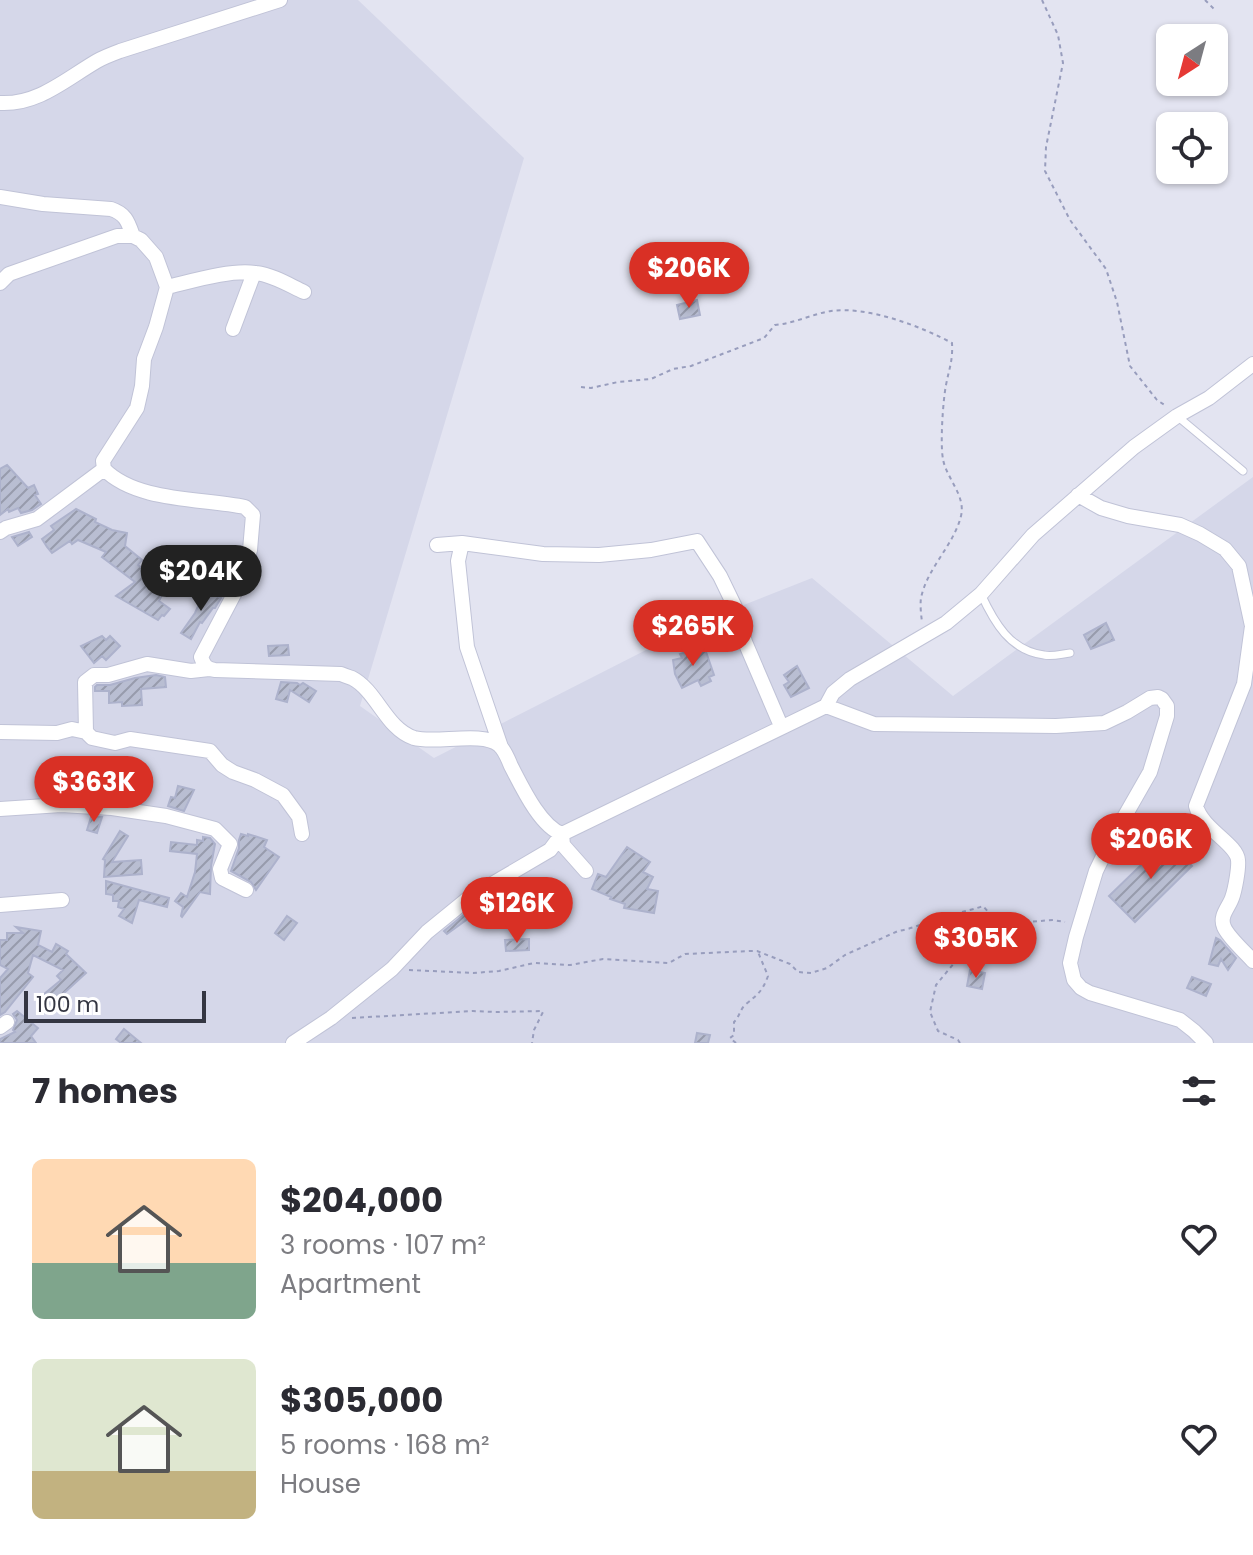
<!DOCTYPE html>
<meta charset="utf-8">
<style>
:root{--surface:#fff;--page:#f2f2f3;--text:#2b2b33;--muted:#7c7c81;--accent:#d93025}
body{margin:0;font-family:Poppins,sans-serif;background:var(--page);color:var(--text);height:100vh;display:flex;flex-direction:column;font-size:30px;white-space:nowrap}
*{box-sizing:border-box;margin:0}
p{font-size:26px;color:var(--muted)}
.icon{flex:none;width:44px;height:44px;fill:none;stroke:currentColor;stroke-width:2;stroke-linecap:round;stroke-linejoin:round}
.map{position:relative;height:1043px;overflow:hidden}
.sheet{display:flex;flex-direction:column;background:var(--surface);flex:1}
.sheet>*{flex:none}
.needle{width:52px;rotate:216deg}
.tools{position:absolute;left:1156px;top:24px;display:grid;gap:16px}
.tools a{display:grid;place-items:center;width:72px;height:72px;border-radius:12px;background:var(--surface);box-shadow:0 2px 6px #0004;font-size:40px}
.scale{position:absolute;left:24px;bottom:20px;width:182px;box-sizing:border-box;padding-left:8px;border:4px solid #343642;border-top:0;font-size:22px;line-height:28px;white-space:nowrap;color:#343642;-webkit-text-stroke:6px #fff;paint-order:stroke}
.price{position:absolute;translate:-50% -68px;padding:0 18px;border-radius:28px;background:var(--accent);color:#fff;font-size:26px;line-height:52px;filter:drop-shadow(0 2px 4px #0008)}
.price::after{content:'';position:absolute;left:50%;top:48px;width:24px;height:18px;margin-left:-12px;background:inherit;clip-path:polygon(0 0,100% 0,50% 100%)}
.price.current{background:#222;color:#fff}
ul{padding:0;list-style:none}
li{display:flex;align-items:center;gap:24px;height:200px;padding:0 32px}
li span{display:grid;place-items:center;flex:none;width:224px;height:160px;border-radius:12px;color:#555}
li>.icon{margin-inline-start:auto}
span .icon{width:96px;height:96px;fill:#fffc;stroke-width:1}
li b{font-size:34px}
h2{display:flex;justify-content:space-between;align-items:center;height:96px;padding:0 32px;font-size:34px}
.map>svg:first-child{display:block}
.residential{fill:#d5d7e9}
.building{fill:url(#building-hatch);stroke:#adb2cc;stroke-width:2}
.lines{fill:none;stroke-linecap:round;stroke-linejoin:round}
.service-casing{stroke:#c0c3d7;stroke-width:9}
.minor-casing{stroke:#c0c3d7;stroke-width:16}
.path{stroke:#989dbd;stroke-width:2;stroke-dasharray:4 4;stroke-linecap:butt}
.service{stroke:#fff;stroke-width:7}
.minor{stroke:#fff;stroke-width:14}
</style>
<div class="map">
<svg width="1253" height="1043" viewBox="0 0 1253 1043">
<defs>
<pattern id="building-hatch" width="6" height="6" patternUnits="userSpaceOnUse" patternTransform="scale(2)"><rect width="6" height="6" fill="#b9bed2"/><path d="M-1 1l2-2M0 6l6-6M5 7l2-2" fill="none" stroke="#979bac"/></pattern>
</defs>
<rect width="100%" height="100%" fill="#e3e4f1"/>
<!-- residential -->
<path class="residential" d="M0 0H358L524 158 360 706 434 758 703 621 812 578 953 696 1253 477V1043H0Z"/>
<!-- building -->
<path class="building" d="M697 300 700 315 680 319 677 305Z
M7 465 28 488 34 485 38 494 35 495 41 504 32 510 21 513 18 508 9 512 8 509 0 515V469Z
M76 509 96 519 95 522 112 530 127 533 125 546 142 560 138 565 154 577 155 575 168 582 159 601 170 609 164 616 162 615 158 620 116 596 135 582 102 557 106 552 78 540 72 544 70 541 52 553 47 547 42 539 54 530 51 526Z
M29 532 32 537 18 546 12 537Z
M205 591 221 598 215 608H213L202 623 200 622 191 639 181 633 195 613Z
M1106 623 1114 640 1091 649 1084 635Z
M102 636 106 640 110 636 120 646 106 660 102 656 94 663 81 646Z
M288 645 289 655 269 656 268 646Z
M704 646 714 675 709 677 711 681 701 686 698 680 682 688 675 674 673 660 682 658 680 654Z
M797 666 809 688 791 697 784 685 789 682 784 675Z
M156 675 165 677 166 687 141 689 142 705 122 706V702L109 703V691H95V687L97 685H110L135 678Z
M281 682 297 683 300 685 303 683 316 691 309 702 290 690 287 702 276 699Z
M178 786 194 790 184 811 168 806 171 797 175 798Z
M91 817H102L97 833 87 830Z
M120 831 128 836 112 862 141 860 142 874 104 877 105 860 103 859Z
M241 834 248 836V834L267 840 264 847 279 857 256 890 251 882 231 871 239 848V840Z
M203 837 210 838 215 844 211 866 210 894 200 892 182 917 181 916 183 907 175 901 181 893 187 897 195 872 197 854 170 851 171 842 197 845V840L203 841Z
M1167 840 1192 866 1135 922 1109 896Z
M627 847 650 862 643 872 653 877 647 889 658 891 654 913 624 908 625 904 610 899 611 897 592 889 598 874 606 877Z
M106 881 169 898 167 907 139 900 132 923 119 916 124 909 118 907 119 901H113V895L106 894Z
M511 887 544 911 541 922 504 895Z
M466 913 469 918 447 934 444 931Z
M287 916 297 923 284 940 275 933Z
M16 927 41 931 38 945 52 952 56 944 68 951 66 954 86 973 51 1005 43 995 61 980 57 976 63 970 33 955 28 973 33 977 5 1012 0 1015V978L8 969 0 965V940H7V933H23Z
M1216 938 1220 940 1236 958 1228 970 1221 959 1218 966 1209 964Z
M529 939V950L506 951 505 940Z
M970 970 985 973 982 989 967 986Z
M1192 977 1211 984 1206 996 1187 988Z
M17 1011 38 1028 31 1036 36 1043H0V1039L15 1032 13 1030 17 1020 13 1014Z
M124 1029 141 1043H121L116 1039Z
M697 1033 710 1035 708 1043H695Z"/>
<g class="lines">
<defs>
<path id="service" d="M1177 416 1243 471
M981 594C994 622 1010 651 1044 655 1052 657 1061 654 1070 653"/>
<path id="minor" d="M0 103C38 105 66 79 97 61 104 57 112 54 120 51L280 0
M0 197 43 204 111 209C126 214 128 222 133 236
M0 283 9 274 117 236H133L141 240 156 257 167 287 156 327 144 359 142 386 137 408 103 461 104 469 37 519 6 528 0 532
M167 287C192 281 231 269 256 273 273 275 289 285 304 292
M233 329 254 273
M104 469C136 502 202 498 245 507L253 515 250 550 242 579 201 657C204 665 206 669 215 670L341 674C345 676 349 677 352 678 377 691 386 729 414 738 435 744 483 731 499 745 505 750 508 759 511 766 522 787 540 826 562 834L563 845 586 871
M1078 495 1101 508 1128 516 1180 525 1200 534 1225 549 1239 566 1252 626 1244 684 1196 806C1202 829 1237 844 1238 860 1239 868 1235 890 1232 898 1229 907 1219 916 1224 927 1228 937 1245 952 1253 961
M462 543 458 561 467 647 501 747
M437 545 462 543 543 554 599 555 651 550 697 541 720 576 735 607 745 642 781 726
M826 706 874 724 1056 726 1104 723 1127 712 1150 698 1158 697 1162 699 1167 706V716L1150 772 1110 842 1096 871 1076 937 1070 963 1074 980 1081 988 1090 993 1180 1020 1194 1031 1206 1043
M0 732 57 733 72 729 86 732 92 738 115 743 130 739 210 751 222 765 233 772 255 780 283 795 299 817 302 834
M86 732 85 682 94 675H108L147 664 191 671 209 669
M0 809 61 805 112 808 166 816 215 829 230 844 220 869 222 878 246 890
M0 905 62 900
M0 1027 7 1022
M293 1043 331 1018 392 969 427 932 470 897 550 850 562 834 826 706 833 693 850 679 946 623 981 594 1033 535 1134 447 1177 416 1209 398 1253 364"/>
</defs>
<!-- service casing -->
<use href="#service" class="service-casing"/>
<!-- minor casing -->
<use href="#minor" class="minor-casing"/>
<!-- path -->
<path class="path" d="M1042 0 1058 35 1063 63 1046 147 1045 171 1070 220 1106 269 1117 302 1130 366 1157 400 1166 406
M1205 0 1214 9
M581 387 591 388 618 382 651 379 673 369 691 366 764 338 775 325C796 323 812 314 831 311 868 306 920 326 952 343 953 361 949 369 946 385 943 400 940 444 943 459 946 478 966 495 961 516 954 545 927 568 921 598 920 605 921 614 922 622
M409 970 473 973 499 971 534 963 570 965 603 959 669 963 685 954 749 951H757L790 964 798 972 811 973 827 968 845 955 898 931C913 929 928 921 943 917 956 913 969 911 983 906L999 924 1053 920 1065 922
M352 1018 473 1011 495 1012 542 1011 543 1012 534 1030 532 1043
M736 1043 730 1038 734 1035V1022C740 1016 740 1009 746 1004 758 994 762 992 768 976L758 952
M960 1043 958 1040 938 1031 930 1012 936 985 969 945 999 924"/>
<!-- service -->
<use href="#service" class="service"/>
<!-- minor -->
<use href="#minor" class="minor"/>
</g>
</svg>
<div class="tools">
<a><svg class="needle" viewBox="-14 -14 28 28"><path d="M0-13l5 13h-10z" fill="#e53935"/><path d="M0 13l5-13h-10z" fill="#7c7c81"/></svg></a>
<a><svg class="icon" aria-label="locate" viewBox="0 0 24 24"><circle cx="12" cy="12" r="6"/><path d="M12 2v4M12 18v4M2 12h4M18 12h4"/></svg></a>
</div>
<div class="scale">100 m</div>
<b class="price" style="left:689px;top:310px">$206K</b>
<b class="price current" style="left:201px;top:613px">$204K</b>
<b class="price" style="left:693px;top:668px">$265K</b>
<b class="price" style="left:94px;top:824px">$363K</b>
<b class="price" style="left:1151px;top:881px">$206K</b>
<b class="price" style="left:517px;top:945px">$126K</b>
<b class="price" style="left:976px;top:980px">$305K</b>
</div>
<section class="sheet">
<h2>7 homes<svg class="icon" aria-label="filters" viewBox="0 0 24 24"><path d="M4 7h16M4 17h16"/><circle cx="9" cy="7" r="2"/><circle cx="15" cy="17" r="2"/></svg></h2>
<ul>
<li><span style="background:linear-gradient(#ffd9b3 65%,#7fa58c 0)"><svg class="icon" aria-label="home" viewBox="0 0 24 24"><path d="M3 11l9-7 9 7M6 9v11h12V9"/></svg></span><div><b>$204,000</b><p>3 rooms · 107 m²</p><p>Apartment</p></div><svg class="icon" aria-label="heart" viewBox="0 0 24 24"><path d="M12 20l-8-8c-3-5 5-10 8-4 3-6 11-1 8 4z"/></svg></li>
<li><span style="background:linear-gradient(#dfe7d0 70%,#c2b280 0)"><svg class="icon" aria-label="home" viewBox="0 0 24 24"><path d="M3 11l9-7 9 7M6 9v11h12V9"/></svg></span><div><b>$305,000</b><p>5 rooms · 168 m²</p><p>House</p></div><svg class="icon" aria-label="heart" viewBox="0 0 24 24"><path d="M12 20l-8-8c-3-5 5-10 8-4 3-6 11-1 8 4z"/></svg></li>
</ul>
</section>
